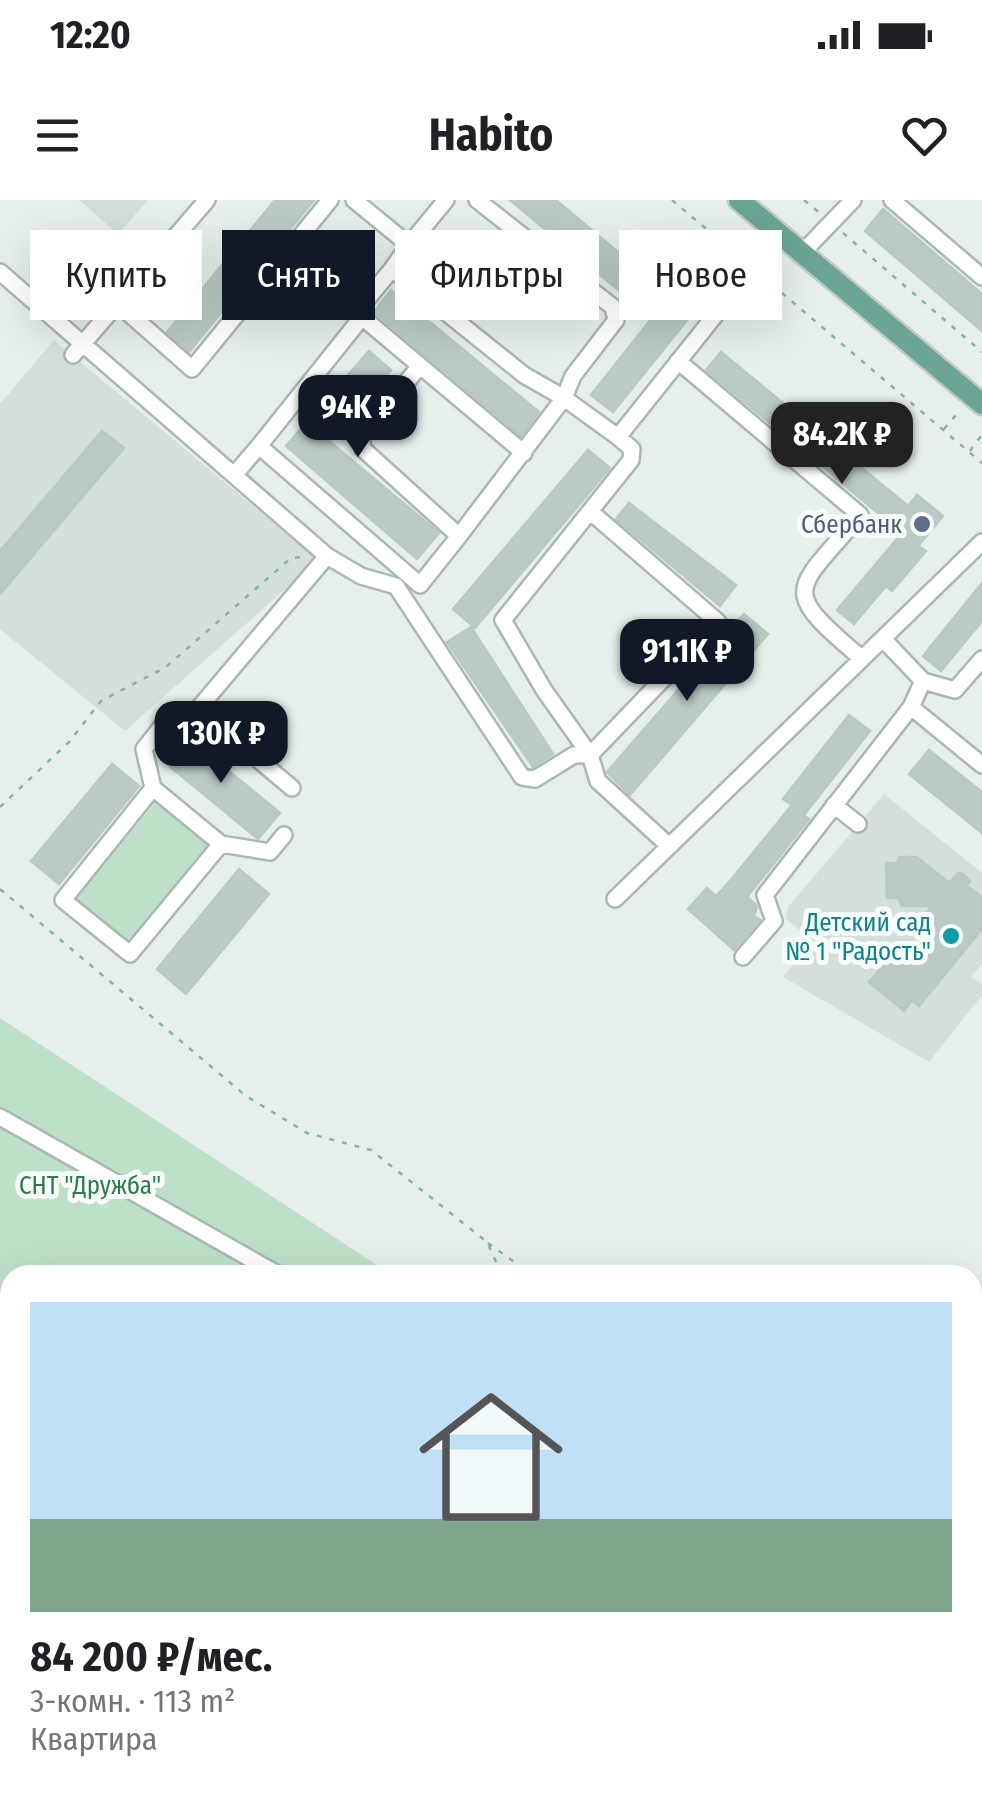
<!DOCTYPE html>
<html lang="ru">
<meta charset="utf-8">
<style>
:root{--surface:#fff;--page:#f2f2f2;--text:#202124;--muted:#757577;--accent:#111827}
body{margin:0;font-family:"Fira Sans Condensed",sans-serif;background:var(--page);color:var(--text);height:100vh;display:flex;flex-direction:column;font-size:38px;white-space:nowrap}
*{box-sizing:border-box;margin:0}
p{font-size:32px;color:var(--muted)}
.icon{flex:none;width:55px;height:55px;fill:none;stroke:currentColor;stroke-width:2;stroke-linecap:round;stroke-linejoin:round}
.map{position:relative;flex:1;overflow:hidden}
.details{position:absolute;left:0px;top:1065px;width:982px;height:552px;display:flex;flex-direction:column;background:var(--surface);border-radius:30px 30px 0 0;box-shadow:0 10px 40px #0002}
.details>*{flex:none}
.guide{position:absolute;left:30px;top:30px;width:922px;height:90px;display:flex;gap:20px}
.price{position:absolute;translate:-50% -85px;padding:0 22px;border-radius:20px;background:var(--accent);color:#fff;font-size:32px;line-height:65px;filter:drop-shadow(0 2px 5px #0008)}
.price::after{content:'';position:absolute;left:50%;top:60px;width:30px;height:22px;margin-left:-15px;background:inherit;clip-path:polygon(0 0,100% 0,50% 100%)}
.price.selected{background:#222;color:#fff}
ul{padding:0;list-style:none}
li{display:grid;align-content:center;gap:20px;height:530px;padding:0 30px}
li span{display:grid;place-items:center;height:310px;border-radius:0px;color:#555}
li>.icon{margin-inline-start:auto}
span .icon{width:180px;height:180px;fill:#fffc;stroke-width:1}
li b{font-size:42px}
.chip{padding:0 35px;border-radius:0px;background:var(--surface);box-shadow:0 10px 40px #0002;font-size:35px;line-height:90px}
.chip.selected{background:var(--accent);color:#fff}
.status{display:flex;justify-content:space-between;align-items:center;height:70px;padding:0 50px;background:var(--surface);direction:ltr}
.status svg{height:28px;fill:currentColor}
header{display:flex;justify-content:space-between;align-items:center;height:130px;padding:0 30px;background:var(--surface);font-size:45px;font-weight:700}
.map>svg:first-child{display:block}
.built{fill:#d4dfda}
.green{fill:#bfe0c8}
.building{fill:#bbcac4;stroke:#b8c9c2;stroke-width:2.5}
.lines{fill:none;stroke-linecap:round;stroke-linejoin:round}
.minor-casing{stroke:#a8b8b2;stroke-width:20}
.major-casing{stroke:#c2cac8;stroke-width:25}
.path{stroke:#86b3a5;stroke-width:2.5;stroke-dasharray:5 8;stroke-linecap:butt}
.minor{stroke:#fff;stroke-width:15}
.major{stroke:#6aa596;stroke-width:20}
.service-dot{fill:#5c6f8a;stroke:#f7fbf9;stroke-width:4}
.culture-dot{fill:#0f9aa8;stroke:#f7fbf9;stroke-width:4}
.labels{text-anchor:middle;stroke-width:10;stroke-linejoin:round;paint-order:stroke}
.service-label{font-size:25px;fill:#4e5e75;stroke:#f7fbf9;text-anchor:end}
.culture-label{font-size:25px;fill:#0d838f;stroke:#f7fbf9;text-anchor:end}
.park-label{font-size:25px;fill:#2d7a4b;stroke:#f7fbf9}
</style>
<div class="status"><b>12:20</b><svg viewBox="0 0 49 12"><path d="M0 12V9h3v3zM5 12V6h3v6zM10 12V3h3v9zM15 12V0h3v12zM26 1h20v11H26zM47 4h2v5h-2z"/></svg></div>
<header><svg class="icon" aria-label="menu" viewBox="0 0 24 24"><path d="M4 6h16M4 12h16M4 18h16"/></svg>Habito<svg class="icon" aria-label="heart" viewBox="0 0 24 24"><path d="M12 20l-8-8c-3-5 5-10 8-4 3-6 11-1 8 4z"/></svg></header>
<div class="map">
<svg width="982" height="1616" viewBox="0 0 982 1616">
<rect width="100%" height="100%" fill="#e6efeb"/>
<!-- built -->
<path class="built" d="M79 0H148L118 34Z
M54 140 318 360 125 531 0 429V204Z
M884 594 982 673V763L971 777 982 784V795L929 862 783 777 813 740 786 719 788 707Z"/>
<!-- green -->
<path class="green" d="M158 599 212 643 129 744 75 699Z
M0 818 392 1075H10V1525L0 1490Z
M973 1519 982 1528V1616H89L80 1608H972Z"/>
<!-- building -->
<path class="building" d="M275 0H314L189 152 167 132Z
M510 0H556L674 99 679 93 697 108 613 212 591 195 652 118Z
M883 9 982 94V131L865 31Z
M391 90 539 212 521 236 374 112Z
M369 151 391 170 329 241 439 333 417 359 286 246Z
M721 152 908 306 917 295 943 316 918 346 926 351 892 391 886 386 854 424 837 410 902 333 706 170Z
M102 231 124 248 0 394V351Z
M588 250 610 268 475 428 453 409Z
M629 303 736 385 720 406 616 319Z
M982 383V421L941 471 923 456Z
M744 414 768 434 630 595 607 572Z
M471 427 553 554 533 567 447 442Z
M849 515 870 531 804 615 809 619 747 697 757 706 754 716 760 720 734 750 688 709 707 688 716 696 730 681 792 605 783 599Z
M184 534 280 613 258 639 162 560Z
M929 550 982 592V633L909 574Z
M112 564 139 586 59 684 31 661Z
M899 657H917L949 683 958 673 963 674 970 681 967 686 982 697V729L919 806 912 800 904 811 869 782 903 743 913 751 934 724 924 716 932 706H902L898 698H887L886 663H898Z
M239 669 269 694 186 794 157 769Z"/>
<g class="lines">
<defs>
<path id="minor" d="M354 0 409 45 392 69 524 175 564 198 459 336 363 249 361 237 419 167
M477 0 613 107 616 120 573 176 564 198 618 237 780 34
M892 0 982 77
M409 45 446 0
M802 53 853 0
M392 69 364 103 362 117 524 253
M0 72 327 356 198 509 167 520 144 549 153 588 221 644 130 754 63 700 153 588
M82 72 192 169 330 0
M362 117 259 246 420 385 459 336
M73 155 207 0
M678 161 860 315C796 392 777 387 860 457
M235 274 259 246
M592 313 718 422 590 555 544 490 503 420 631 260 632 249 618 237
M327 356 361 376 396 386 522 577 535 579 574 555H590L598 581 668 645
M884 440 923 481 955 490 982 459
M911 507 982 565
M198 509 292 588
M834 605 858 624
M221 644 270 652 284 635
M615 699 982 342
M743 757 774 721 765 695 911 507 923 481
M0 917 279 1075
M0 1101 10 1107
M982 1267 976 1275V1298L982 1303
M0 1276 10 1282
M0 1403 10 1409
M0 1486 10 1493
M972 1575 982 1582
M163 1608 174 1616
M306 1608 319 1616
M549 1608 562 1616
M820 1608 832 1616"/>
<path id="major" d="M739 0 982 204"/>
</defs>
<!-- minor casing -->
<use href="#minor" class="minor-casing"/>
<!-- major casing -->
<use href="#major" class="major-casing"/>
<!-- path -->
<path class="path" d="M672 0 741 58
M804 0 821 14
M843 33 982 152
M762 76 982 263
M944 229 956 215
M970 251 981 236
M0 607 69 542 101 501 166 467 291 358 304 357
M0 689 246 896 307 933 371 950 487 1042 502 1075
M488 1043 532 1075"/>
<!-- minor -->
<use href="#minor" class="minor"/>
<!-- major -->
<use href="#major" class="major"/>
</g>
<!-- markers -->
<circle class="service-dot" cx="922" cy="324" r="10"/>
<circle class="culture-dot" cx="951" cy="736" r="10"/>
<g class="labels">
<!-- service labels -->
<g class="service-label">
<text x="902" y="333">Сбербанк</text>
</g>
<!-- culture labels -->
<g class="culture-label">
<text x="931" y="731">Детский сад<tspan x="931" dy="29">№ 1 "Радость"</tspan></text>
</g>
<!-- park labels -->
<g class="park-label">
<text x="90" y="994">СНТ "Дружба"</text>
</g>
</g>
</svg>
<b class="price" style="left:358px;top:260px">94K ₽</b>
<b class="price selected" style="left:842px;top:287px">84.2K ₽</b>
<b class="price" style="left:687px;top:504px">91.1K ₽</b>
<b class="price" style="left:221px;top:586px">130K ₽</b>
<div class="guide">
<a class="chip">Купить</a>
<a class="chip selected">Снять</a>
<a class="chip">Фильтры</a>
<a class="chip">Новое</a>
</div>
<section class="details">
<ul>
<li><span style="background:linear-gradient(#bfe0f5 70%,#7fa58c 0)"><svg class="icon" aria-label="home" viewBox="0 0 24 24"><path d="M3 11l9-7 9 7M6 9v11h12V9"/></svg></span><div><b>84 200 ₽/мес.</b><p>3-комн. · 113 m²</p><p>Квартира</p></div></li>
</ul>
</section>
</div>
